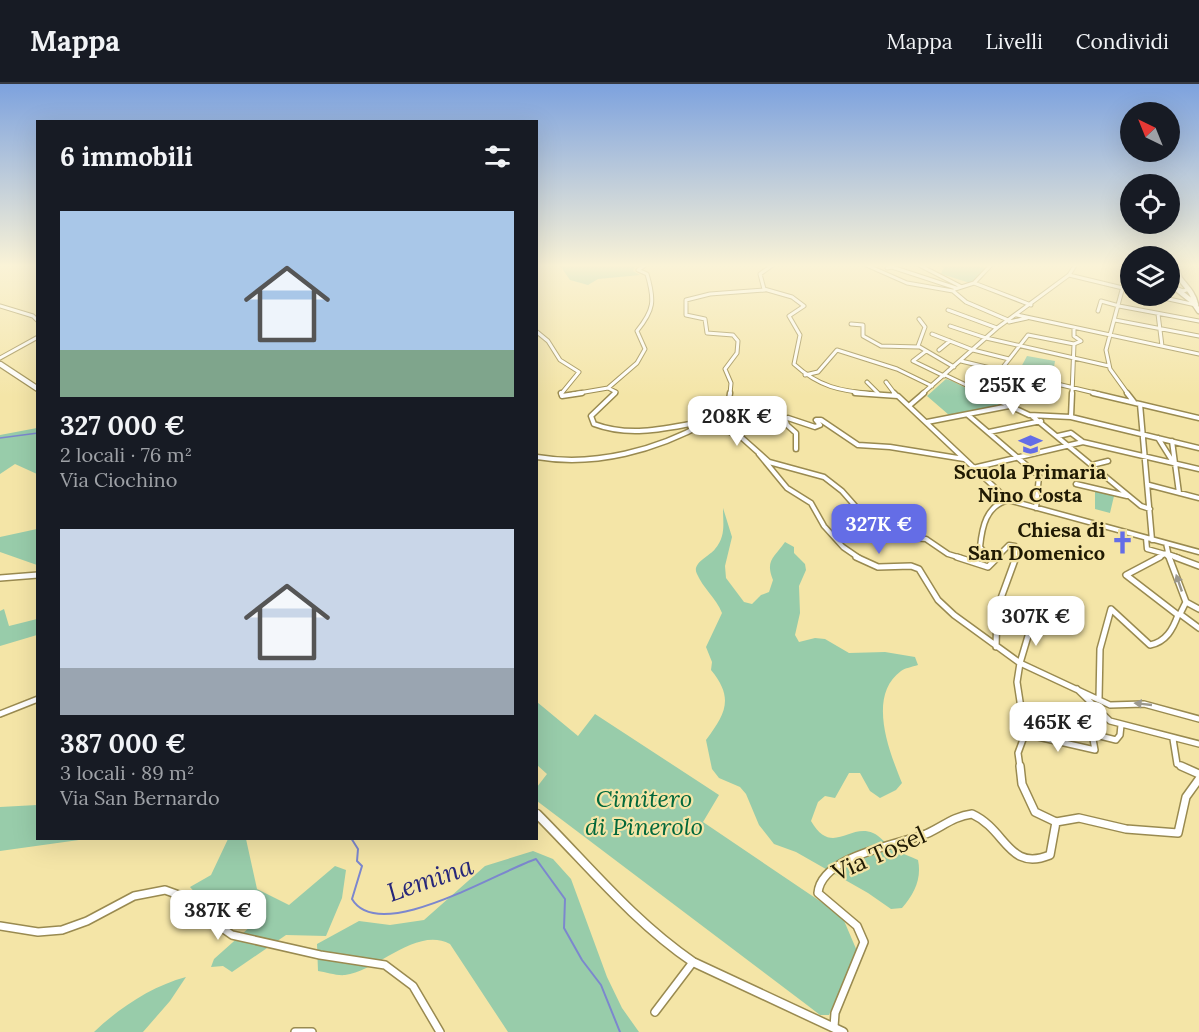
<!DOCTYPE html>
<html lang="it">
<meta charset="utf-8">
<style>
:root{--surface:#171b24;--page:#242831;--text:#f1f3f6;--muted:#9ea1a6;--line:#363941;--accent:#646de6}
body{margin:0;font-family:Lora,serif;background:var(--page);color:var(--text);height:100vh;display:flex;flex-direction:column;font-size:22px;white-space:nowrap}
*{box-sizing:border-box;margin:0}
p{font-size:20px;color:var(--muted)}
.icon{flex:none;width:33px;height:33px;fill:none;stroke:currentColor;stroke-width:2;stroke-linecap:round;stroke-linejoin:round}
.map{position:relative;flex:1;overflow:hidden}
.details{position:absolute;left:36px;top:36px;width:502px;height:720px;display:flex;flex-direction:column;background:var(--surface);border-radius:0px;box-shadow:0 6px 24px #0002}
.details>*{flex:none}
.needle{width:39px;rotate:317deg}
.controls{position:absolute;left:1120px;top:18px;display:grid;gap:12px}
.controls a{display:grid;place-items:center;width:60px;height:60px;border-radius:50%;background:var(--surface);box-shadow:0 6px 24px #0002;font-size:30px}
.price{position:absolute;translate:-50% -51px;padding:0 14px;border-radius:12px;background:#fff;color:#222;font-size:20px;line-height:39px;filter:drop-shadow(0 2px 3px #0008)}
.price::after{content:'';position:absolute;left:50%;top:36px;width:18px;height:14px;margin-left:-9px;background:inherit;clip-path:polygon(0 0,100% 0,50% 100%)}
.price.active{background:var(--accent);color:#fff}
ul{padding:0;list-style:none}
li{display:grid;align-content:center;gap:12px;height:318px;padding:0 24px}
li span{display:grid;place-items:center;height:186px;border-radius:0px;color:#555}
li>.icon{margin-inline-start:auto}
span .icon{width:108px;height:108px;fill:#fffc;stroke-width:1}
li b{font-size:26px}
h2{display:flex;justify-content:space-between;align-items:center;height:72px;padding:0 24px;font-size:26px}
header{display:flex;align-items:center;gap:36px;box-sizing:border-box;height:84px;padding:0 30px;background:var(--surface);border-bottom:2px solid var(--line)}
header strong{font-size:28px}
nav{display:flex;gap:33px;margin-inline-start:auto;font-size:21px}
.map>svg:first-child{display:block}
.green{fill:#98ccaa}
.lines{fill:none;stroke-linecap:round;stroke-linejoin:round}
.stream-far1{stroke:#7c87ce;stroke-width:1.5}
.stream{stroke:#7c87ce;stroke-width:2}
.minor-far3-casing{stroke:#998a50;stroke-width:5}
.minor-far2-casing{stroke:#998a50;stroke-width:7}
.minor-far1-casing{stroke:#998a50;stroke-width:8}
.minor-casing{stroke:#998a50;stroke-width:10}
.tertiary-far1-casing{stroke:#998a50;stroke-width:7}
.tertiary-casing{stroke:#998a50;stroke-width:11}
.minor-far3{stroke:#fff;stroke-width:3}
.minor-far2{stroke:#fff;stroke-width:4}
.minor-far1{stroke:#fff;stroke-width:5}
.minor{stroke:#fff;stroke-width:7}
.tertiary-far1{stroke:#fff;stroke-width:4.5}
.tertiary{stroke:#fff;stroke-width:8}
.oneway{fill:#9b988e}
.labels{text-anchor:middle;stroke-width:4.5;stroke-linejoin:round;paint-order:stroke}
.poi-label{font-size:20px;font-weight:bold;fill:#201a03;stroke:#f4e5a7}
.near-park-label{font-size:24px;font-style:italic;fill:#01673b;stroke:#f4e5a7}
.near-street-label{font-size:24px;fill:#201a03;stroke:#f4e5a7}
.near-water-label{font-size:26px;font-style:italic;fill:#27277a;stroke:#f4e5a7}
</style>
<header>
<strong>Mappa</strong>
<nav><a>Mappa</a><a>Livelli</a><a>Condividi</a></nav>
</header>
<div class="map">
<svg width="1199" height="948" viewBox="0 0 1199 948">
<rect width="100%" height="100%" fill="#f4e5a7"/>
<!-- green -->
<path class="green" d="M559 180H636L633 187 640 191 598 195 588 201 570 196Z
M945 180H970L988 185 970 199 941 190Z
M1027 272 1055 277 1054 283 1045 281 1044 289 1047 291V294L1019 287Z
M946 295 952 297 1000 321 949 331 927 312Z
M37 344V390L15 380 0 390V351Z
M1095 406 1114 412 1110 429 1095 425Z
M723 424 732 453 725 482 726 494 744 518 752 520 761 511 769 508 773 496C765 476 774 474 785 458L794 463V469L805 480 806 486 799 502 800 529 795 551 799 558 815 554 825 555 849 569 885 568 915 573 918 581C912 583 905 584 901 587 867 612 889 667 902 699L896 706 880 714 870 707 860 689H849L835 714 825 712 818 718 811 737C832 773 849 739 873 749 880 752 886 760 892 764 900 769 910 772 918 776 922 795 914 810 902 824L891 825 868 809 796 768 774 760 759 741 746 710 740 703 719 694 712 685 706 656C726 629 734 614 711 586L712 578 706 563 722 529C716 514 703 504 697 490 691 479 710 472 715 465 726 452 723 440 723 424Z
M37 445V481L0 468V453Z
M4 525 9 542 37 535V551L0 562V527Z
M537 618 578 652 595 630 719 711 703 738 842 832 857 867 829 931H820L807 921 537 717V703L547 690 537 681Z
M37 721 38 754 86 755 0 767V723Z
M228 755H246L257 805 289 821 335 782 346 786 342 814 326 852 286 851 232 888 223 882 211 883 214 875 251 842 218 834 190 803 211 791Z
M533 767 553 775 571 795 607 893 622 924 639 948H508L450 860C416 842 378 887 345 891 337 892 326 888 318 887L317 860 359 837 390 841 424 836 485 782Z
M186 893 170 917 143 948H94C119 924 152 902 186 893Z"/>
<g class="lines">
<!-- stream-far1 -->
<path class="stream-far1" d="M0 354 38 349"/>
<!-- stream -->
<path class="stream" d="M351 754 358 765 357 777 362 782 352 815C379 861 497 788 536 775L565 815 564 844 582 876 601 901 620 948"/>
<defs>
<path id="minor-far3" d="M774 180 760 190 764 205 792 213 804 222 789 232 800 251 794 280C819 303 840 307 874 310
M864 180 907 199 953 207
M917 180 960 202
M1176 180 1180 192
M887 184 892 183 956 204
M1179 190 1173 203 1183 207 1189 205
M1069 191 1131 206
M974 199 1031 221
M955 205 974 199 992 180
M953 207 966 218 1008 236
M1155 212 1196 221
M0 222 33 232 38 237
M1119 222 1199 237
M948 226 997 244
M1098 227 1101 217 1119 222
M1158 230 1162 262
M1017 231 1199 270
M919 235 925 243 918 262 954 283
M1115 236 1199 252
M1009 238 1027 234
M851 240 863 241V252L881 262 919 263
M950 242 986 254 1109 282
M537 248 548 257 560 276 579 288 561 310
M932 250 973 266 1009 275
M939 266 950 257
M926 267 913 277 944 292
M0 274 38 253
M961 277 1099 310
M982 283 981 291 1001 300 996 310
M1000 287 1028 251 1074 260
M805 291 818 288 837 266 897 285 932 302
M945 291 985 310
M867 298 878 309
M886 298 895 310
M608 304 637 279 645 265 637 247C654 226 655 217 647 190L638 186 647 180
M573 310 608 304 616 308 614 310
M730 310 731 299 725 285 737 269 738 257 733 251 707 249 705 235 686 231V216L710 210 765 206
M922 310 997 244 1069 191 1076 180
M1017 310 1021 292
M1072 310 1074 260 1081 257 1074 252V245
M1128 310 1110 285 1106 266 1129 180"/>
<path id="minor-far2" d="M561 309 562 312 582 309
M615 309 591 332 594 340C631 354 668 344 706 337L741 353 769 378 824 393 842 407 879 449 893 453 926 455 948 470 961 474
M855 309 898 312 1008 416
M894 309 897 312
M982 309 1029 331 1071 333 1199 364
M1093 309 1199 334
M1127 309 1134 318
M993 315 996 309
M1140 320 1152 456
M910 321 924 309
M1014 324 1017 309
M968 331 1039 392 1036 424
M1032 332 1141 422 1150 425
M1071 333 1072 309
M927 338 1009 322
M725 344 730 309
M989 348 1041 337
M1158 354 1173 378
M1172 357 1179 409
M1083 358 1199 385
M796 365V349L787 341 785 335 788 334 815 343 820 341 816 336H821L858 361 890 363 964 375
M759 370 787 404 811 419 824 442 843 463 859 474
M537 373C595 383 657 366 707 338
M1092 381 1108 377
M973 384 1083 358 1071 349 1058 352
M1076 400 1127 412
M1149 401 1199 414
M1146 454 1147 465 1165 470 1168 468 1166 459
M1168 470 1179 474
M990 474 980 463C982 443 986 422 1008 416L1199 468
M996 474 1009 461 1015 462V474
M1157 474 1165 470 1170 474"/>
<path id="minor-far1" d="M856 473 878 483 911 482 919 485 938 516 954 531 1020 579 1017 598 1025 650 1018 669 1020 683
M957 473 988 483 993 478 989 473
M1160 473 1126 491 1178 531
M1169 473 1186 518 1180 530
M1175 473 1199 482
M993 478 998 473
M0 494 38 491
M1186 518 1199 525
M1180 530 1199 544
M1031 542 1020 579 1110 621 1144 620 1199 635
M996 563 997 525 1016 473
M1077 605 1110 637 1199 660
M1099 615 1100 565 1111 525 1150 561C1166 558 1173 545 1178 531
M0 630 38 615
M1025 650 1095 666 1092 650 1116 656 1120 651 1121 641
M1173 655 1177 680 1184 683"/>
<path id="minor" d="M1181 682 1199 690
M1056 738 1079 734 1126 745 1178 749 1186 713 1199 695
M0 842 38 848 62 846 87 837 134 812 165 806 190 815 202 830 232 851 320 871 385 881 413 902 440 948
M655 928 693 878
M834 943 835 929 864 858 857 842 818 809C821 772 897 761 926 750 942 743 954 732 972 730 1007 746 1008 788 1050 771L1056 738 1035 728 1022 700 1020 682
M295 948H312"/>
<path id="tertiary-far1" d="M1172 180C1176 196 1193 204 1196 221
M1170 200 1193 218 1199 227
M0 280 38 305"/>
<path id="tertiary" d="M537 730C588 781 633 837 693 878L843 948"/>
</defs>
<!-- minor-far3 casing -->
<use href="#minor-far3" class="minor-far3-casing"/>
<!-- minor-far2 casing -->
<use href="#minor-far2" class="minor-far2-casing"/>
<!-- minor-far1 casing -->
<use href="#minor-far1" class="minor-far1-casing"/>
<!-- minor casing -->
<use href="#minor" class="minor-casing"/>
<!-- tertiary-far1 casing -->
<use href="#tertiary-far1" class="tertiary-far1-casing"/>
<!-- tertiary casing -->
<use href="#tertiary" class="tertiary-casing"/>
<!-- minor-far3 -->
<use href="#minor-far3" class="minor-far3"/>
<!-- minor-far2 -->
<use href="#minor-far2" class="minor-far2"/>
<!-- minor-far1 -->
<use href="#minor-far1" class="minor-far1"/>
<!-- minor -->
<use href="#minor" class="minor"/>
<!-- tertiary-far1 -->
<use href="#tertiary-far1" class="tertiary-far1"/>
<!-- tertiary -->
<use href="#tertiary" class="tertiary"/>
</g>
<!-- one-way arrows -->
<defs><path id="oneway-solid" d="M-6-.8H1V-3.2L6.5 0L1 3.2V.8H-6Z" transform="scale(1.5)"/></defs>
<g class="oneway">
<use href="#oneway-solid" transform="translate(1179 499) rotate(-109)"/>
<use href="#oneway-solid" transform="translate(1143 620) rotate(-174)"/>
</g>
<!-- sky -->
<linearGradient id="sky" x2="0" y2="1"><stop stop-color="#7da2de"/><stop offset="0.58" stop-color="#faf3d7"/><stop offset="1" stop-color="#faf3d7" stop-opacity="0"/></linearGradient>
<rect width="1199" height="313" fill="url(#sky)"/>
<!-- icons -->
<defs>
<symbol id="school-bare" viewBox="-9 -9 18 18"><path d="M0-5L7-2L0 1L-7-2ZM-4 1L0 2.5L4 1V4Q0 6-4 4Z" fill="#646de6" stroke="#f4e5a7" stroke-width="2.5" paint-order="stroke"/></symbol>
<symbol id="church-bare" viewBox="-9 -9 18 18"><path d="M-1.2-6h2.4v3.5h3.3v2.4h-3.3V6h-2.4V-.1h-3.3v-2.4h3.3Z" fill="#646de6" stroke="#f4e5a7" stroke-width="2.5" paint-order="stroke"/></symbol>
</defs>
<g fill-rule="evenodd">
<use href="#school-bare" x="1014" y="344" width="33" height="33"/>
<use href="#church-bare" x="1106" y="442" width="33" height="33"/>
</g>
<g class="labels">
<!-- poi labels -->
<g class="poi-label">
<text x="1030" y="395">Scuola Primaria<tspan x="1030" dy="23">Nino Costa</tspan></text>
<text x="1105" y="453" text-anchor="end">Chiesa di<tspan x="1105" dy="23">San Domenico</tspan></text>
</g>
<!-- near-park labels -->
<g class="near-park-label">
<text x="644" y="723">Cimitero<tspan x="644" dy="28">di Pinerolo</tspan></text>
</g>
<!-- near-street labels -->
<g class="near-street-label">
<text transform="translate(879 770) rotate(-24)" y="8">Via Tosel</text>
</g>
<!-- near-water labels -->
<g class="near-water-label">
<text transform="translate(430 795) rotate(-19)" y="9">Lemina</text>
</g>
</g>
</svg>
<div class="controls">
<a><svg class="needle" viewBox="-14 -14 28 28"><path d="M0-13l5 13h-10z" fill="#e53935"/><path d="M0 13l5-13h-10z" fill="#9ea1a6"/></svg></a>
<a><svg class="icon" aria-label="locate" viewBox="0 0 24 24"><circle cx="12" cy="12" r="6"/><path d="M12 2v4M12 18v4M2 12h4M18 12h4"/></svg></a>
<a><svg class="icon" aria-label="layers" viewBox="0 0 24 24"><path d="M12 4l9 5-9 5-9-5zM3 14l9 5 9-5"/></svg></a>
</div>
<b class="price" style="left:1013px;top:332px">255K €</b>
<b class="price" style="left:737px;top:363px">208K €</b>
<b class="price active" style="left:879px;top:471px">327K €</b>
<b class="price" style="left:1036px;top:563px">307K €</b>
<b class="price" style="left:1058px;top:669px">465K €</b>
<b class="price" style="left:218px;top:857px">387K €</b>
<section class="details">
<h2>6 immobili<svg class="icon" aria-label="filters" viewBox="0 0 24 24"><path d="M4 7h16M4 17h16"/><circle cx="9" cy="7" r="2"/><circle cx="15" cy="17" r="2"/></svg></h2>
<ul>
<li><span style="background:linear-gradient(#a9c7e8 75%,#7fa58c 0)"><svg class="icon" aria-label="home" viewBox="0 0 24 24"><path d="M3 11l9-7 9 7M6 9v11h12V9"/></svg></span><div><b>327 000 €</b><p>2 locali · 76 m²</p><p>Via Ciochino</p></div></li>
<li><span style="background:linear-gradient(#c9d6e8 75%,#9aa5b1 0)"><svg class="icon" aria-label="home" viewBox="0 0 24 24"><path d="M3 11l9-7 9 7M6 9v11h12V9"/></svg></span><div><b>387 000 €</b><p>3 locali · 89 m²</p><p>Via San Bernardo</p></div></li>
</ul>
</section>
</div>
